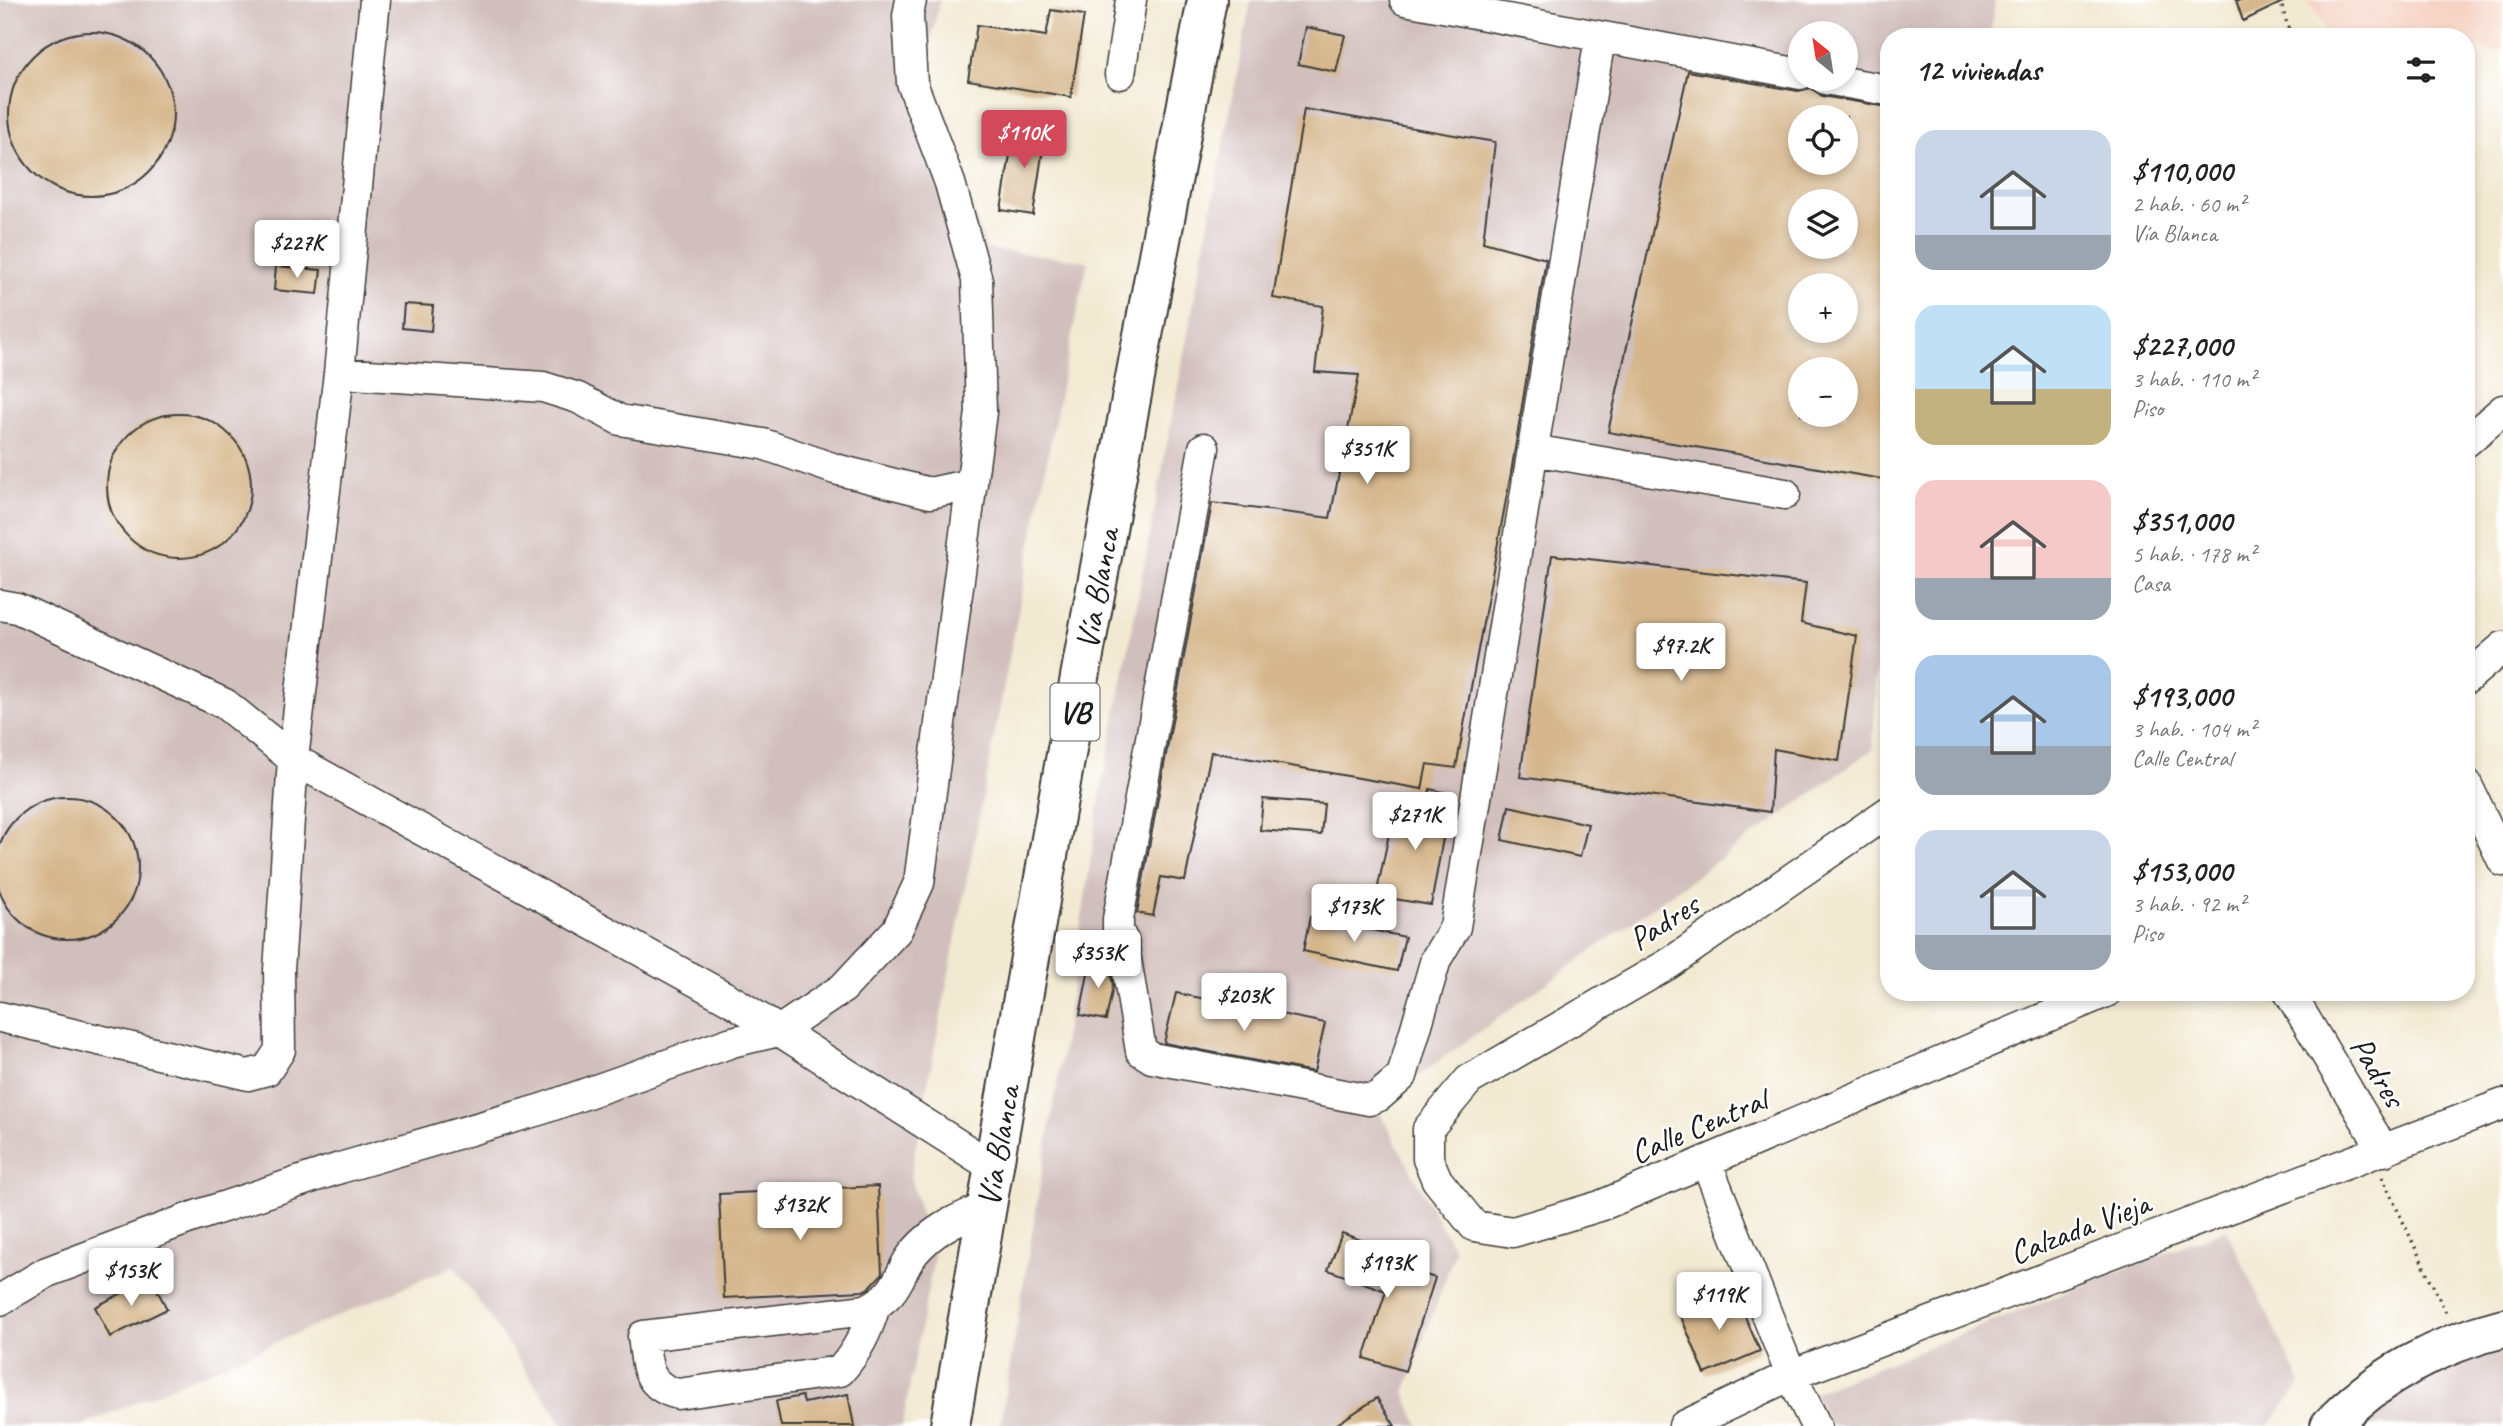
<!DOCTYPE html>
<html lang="es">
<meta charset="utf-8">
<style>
:root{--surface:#fff;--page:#f6f6f6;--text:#222;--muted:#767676;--accent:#d1495b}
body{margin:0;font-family:Caveat,sans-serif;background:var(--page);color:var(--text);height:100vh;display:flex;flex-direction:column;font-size:26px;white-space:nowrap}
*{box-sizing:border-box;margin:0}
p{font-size:23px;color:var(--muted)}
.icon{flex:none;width:38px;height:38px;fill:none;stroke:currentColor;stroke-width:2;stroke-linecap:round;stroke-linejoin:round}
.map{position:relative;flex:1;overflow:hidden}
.details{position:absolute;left:1880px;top:28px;width:595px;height:973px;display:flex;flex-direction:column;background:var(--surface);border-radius:28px;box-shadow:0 4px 10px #0003}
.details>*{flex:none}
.needle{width:46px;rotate:330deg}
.buttons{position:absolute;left:1788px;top:21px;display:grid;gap:14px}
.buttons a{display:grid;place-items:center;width:70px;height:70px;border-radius:50%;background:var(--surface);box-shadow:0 4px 10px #0003;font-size:35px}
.price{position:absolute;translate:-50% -60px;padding:0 16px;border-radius:7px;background:#fff;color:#222;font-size:23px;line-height:46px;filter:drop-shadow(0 2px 4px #0008)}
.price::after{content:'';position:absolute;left:50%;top:42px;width:21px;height:16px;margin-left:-10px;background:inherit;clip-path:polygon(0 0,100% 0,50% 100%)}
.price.active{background:var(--accent);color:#fff}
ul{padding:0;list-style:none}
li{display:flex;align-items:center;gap:21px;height:175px;padding:0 35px}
li span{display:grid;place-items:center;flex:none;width:196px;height:140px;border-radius:21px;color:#555}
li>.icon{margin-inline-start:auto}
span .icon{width:84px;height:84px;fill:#fffc;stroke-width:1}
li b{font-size:30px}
h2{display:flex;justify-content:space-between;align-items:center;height:84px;padding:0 35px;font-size:30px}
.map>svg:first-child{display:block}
.built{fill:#f5d2c2}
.industrial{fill:#d1bfbd;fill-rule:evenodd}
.building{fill:#d6b78d;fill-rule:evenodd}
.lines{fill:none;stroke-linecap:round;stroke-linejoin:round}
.minor-casing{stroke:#3c3b37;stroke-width:33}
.major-casing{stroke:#3c3b37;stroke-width:42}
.path{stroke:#3c3b37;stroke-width:3.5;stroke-dasharray:2 5;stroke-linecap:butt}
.minor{stroke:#fff;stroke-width:30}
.major{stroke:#fff;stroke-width:38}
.labels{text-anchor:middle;stroke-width:5;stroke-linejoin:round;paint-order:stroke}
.shield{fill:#fff;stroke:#606060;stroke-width:2}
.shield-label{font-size:32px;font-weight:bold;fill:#1c1c1c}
.street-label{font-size:33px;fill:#1c1c1c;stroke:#fff}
</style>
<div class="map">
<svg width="2503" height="1426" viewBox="0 0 2503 1426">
<rect width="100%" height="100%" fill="#fff"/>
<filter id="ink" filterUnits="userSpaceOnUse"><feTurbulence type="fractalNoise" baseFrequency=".0143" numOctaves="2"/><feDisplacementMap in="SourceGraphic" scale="14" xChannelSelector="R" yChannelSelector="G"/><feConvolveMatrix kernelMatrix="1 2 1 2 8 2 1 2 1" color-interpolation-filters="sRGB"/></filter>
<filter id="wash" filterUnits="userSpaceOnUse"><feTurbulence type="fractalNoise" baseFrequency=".00686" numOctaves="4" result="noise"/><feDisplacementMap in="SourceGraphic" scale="28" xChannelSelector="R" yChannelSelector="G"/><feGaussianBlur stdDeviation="1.57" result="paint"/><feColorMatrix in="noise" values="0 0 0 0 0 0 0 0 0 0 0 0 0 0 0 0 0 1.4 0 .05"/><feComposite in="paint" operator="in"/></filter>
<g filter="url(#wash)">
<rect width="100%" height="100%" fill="#f2e9d2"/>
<!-- built -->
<path class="built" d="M2308 0H2503V48L2498 53 2466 43V37H2446L2417 28 2400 37H2329Z"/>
<!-- industrial -->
<path class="industrial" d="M0 0H940L926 63 986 249 1088 261 1063 377 910 1177 934 1257 902 1426H564L454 1266 81 1426H0Z
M1251 0H1995L1990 37H1888V624L1878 631 1873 749 1376 1106 1455 1251 1405 1393 1419 1426H1000L1062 1053 1099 803ZM1801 33H1846V79H1801ZM1801 117H1846V163H1801ZM1801 201H1846V247H1801ZM1801 285H1846V331H1801ZM1801 369H1846V415H1801Z
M2226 1229 2301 1384 2268 1426H1831L1813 1393Z
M2503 1342V1426H2347L2446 1360Z"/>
<g id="blocks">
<!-- building -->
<path class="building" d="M2236 0H2287L2243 21Z
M1051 10 1084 15 1071 97 968 80 977 25 1046 36Z
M1306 27 1345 35 1336 72 1298 64Z
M9 114a82 82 0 1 1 164 0a82 82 0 1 1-164 0Z
M1688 71 1798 91 1811 88 1822 96 1888 107V480L1608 432ZM1801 117H1846V163H1801ZM1801 201H1846V247H1801ZM1801 285H1846V331H1801ZM1801 369H1846V415H1801Z
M1304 109 1495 142 1483 242 1546 259 1511 473 1456 768 1427 764 1422 789 1211 752 1185 881 1161 877 1153 916 1137 913 1212 503 1330 518 1359 375 1315 372 1323 306 1273 298Z
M1015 124 1046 128 1033 215 1001 210Z
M276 266 321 270 318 294 274 290Z
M404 304 433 306 431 331 402 328Z
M107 486a72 72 0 1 1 144 0a72 72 0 1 1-144 0Z
M1552 555 1806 583 1801 623 1857 636 1839 761 1774 749 1770 812 1520 777Z
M1430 789 1451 794 1431 905 1376 896 1394 810 1427 812Z
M-4 868a71 71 0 1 1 142 0a71 71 0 1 1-142 0Z
M1263 799 1324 804 1321 835 1260 830Z
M1509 806 1588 824 1580 857 1502 840Z
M1310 917 1405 937 1397 971 1303 951Z
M1091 958 1109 962 1113 986 1106 1020 1080 1015Z
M1176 993 1325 1023 1314 1072 1164 1043Z
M878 1186 882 1274 869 1288 863 1291 724 1298 719 1194Z
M1342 1233 1374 1245 1370 1257 1435 1278 1405 1371 1364 1358 1386 1291 1328 1270Z
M151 1278 167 1309 110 1337 95 1307Z
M1733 1289 1760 1351 1705 1374 1679 1312Z
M848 1394 854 1426H781L776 1401 802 1396 804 1403Z
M1377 1398 1395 1426H1334Z"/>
</g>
</g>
<g filter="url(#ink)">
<use href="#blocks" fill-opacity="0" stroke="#3c3b37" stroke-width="2"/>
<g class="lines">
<defs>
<path id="minor" d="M1405 0 1801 74
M1120 74 1131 0
M1825 79 1888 90
M339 373 543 387 578 398 620 420 763 444 835 469 930 493 972 484
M2466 442 2503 410
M1204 448 1118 919V931L1123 941 1141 1051 1152 1058 1369 1100 1379 1096 1402 1076 1436 959 1455 927 1600 38
M1533 450 1785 494
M0 605 17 608 225 704 293 759 734 1002 993 1167
M2466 679 2503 647
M2466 783 2503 861
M1888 812 1670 963 1469 1080 1428 1129V1159L1437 1180 1474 1226 1513 1232 1600 1206 2106 992
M2289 992 2384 1151
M0 1017 248 1075 267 1070 280 1050 279 970 293 759 339 373 375 0
M1706 1161 1791 1375 1816 1426
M0 1300 47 1272 190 1218 340 1168 542 1109 732 1042 779 1031 843 988 897 930 919 883 981 412 977 280 950 183 912 83 908 16 911 0
M875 1305C868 1331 858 1351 840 1371L678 1394C645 1386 647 1364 643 1336L866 1310C906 1290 895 1270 921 1245 940 1226 962 1217 987 1207
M1684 1426 1791 1375 2503 1104"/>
<g id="major">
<path id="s1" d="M950 1426C1029 950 1115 474 1207 0"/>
<path d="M2330 1426C2376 1377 2439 1344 2503 1328"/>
</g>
</defs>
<!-- minor casing -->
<use href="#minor" class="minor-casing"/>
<!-- major casing -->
<use href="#major" class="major-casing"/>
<!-- path -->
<path class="path" d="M2280 0 2291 37
M2382 1177 2447 1315"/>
<!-- minor -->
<use href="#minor" class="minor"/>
<!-- major -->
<use href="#major" class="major"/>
</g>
</g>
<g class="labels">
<!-- shield labels -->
<rect class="shield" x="1050.5" y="683.5" width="49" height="57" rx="5"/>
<g class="shield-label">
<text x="1075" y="723">VB</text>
</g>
<!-- street labels -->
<g class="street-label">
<text dy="12" stroke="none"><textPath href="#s1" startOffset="850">Vía Blanca</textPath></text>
<text transform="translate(1663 921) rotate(-33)" y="12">Padres</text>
<text transform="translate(2379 1071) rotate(59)" y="12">Padres</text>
<text transform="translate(1698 1125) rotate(-23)" y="12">Calle Central</text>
<text dy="12" stroke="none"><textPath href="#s1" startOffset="284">Vía Blanca</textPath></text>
<text transform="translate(2079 1227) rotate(-21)" y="12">Calzada Vieja</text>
</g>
</g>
</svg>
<div class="buttons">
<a><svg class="needle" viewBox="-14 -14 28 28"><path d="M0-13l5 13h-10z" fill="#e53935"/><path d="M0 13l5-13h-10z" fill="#767676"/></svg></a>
<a><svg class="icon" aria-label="locate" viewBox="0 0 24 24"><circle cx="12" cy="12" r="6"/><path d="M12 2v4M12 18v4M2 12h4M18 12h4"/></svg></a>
<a><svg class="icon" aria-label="layers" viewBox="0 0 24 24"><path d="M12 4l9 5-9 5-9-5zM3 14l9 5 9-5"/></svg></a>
<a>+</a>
<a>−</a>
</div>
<b class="price active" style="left:1024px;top:170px">$110K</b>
<b class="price" style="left:297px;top:280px">$227K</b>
<b class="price" style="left:1367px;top:486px">$351K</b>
<b class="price" style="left:1681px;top:683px">$97.2K</b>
<b class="price" style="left:1415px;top:852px">$271K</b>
<b class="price" style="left:1354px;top:944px">$173K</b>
<b class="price" style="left:1098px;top:990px">$353K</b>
<b class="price" style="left:1244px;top:1033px">$203K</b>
<b class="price" style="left:800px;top:1242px">$132K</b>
<b class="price" style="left:1387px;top:1300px">$193K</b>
<b class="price" style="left:131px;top:1308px">$153K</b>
<b class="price" style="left:1719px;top:1332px">$119K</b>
<section class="details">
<h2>12 viviendas<svg class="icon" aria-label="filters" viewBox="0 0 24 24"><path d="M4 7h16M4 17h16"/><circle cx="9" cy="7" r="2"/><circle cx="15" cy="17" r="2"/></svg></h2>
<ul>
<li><span style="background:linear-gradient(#c9d6e8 75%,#9aa5b1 0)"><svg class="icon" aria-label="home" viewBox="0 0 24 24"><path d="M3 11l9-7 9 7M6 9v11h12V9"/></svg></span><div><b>$110,000</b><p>2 hab. · 60 m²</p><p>Vía Blanca</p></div></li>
<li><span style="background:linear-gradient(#bfe0f5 60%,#c2b280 0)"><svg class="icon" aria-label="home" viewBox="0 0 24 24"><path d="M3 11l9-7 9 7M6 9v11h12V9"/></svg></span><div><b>$227,000</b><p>3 hab. · 110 m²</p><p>Piso</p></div></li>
<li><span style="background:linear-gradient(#f6c9c9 70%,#9aa5b1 0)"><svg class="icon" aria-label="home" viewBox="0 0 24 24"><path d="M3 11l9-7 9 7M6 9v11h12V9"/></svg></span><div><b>$351,000</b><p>5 hab. · 178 m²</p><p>Casa</p></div></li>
<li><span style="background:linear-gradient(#a9c7e8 65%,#9aa5b1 0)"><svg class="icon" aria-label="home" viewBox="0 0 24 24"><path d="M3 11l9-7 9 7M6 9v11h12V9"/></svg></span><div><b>$193,000</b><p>3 hab. · 104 m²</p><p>Calle Central</p></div></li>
<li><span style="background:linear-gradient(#c9d6e8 75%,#9aa5b1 0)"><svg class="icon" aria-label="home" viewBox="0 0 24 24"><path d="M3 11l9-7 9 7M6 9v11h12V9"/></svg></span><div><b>$153,000</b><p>3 hab. · 92 m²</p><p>Piso</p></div></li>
</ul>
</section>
</div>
